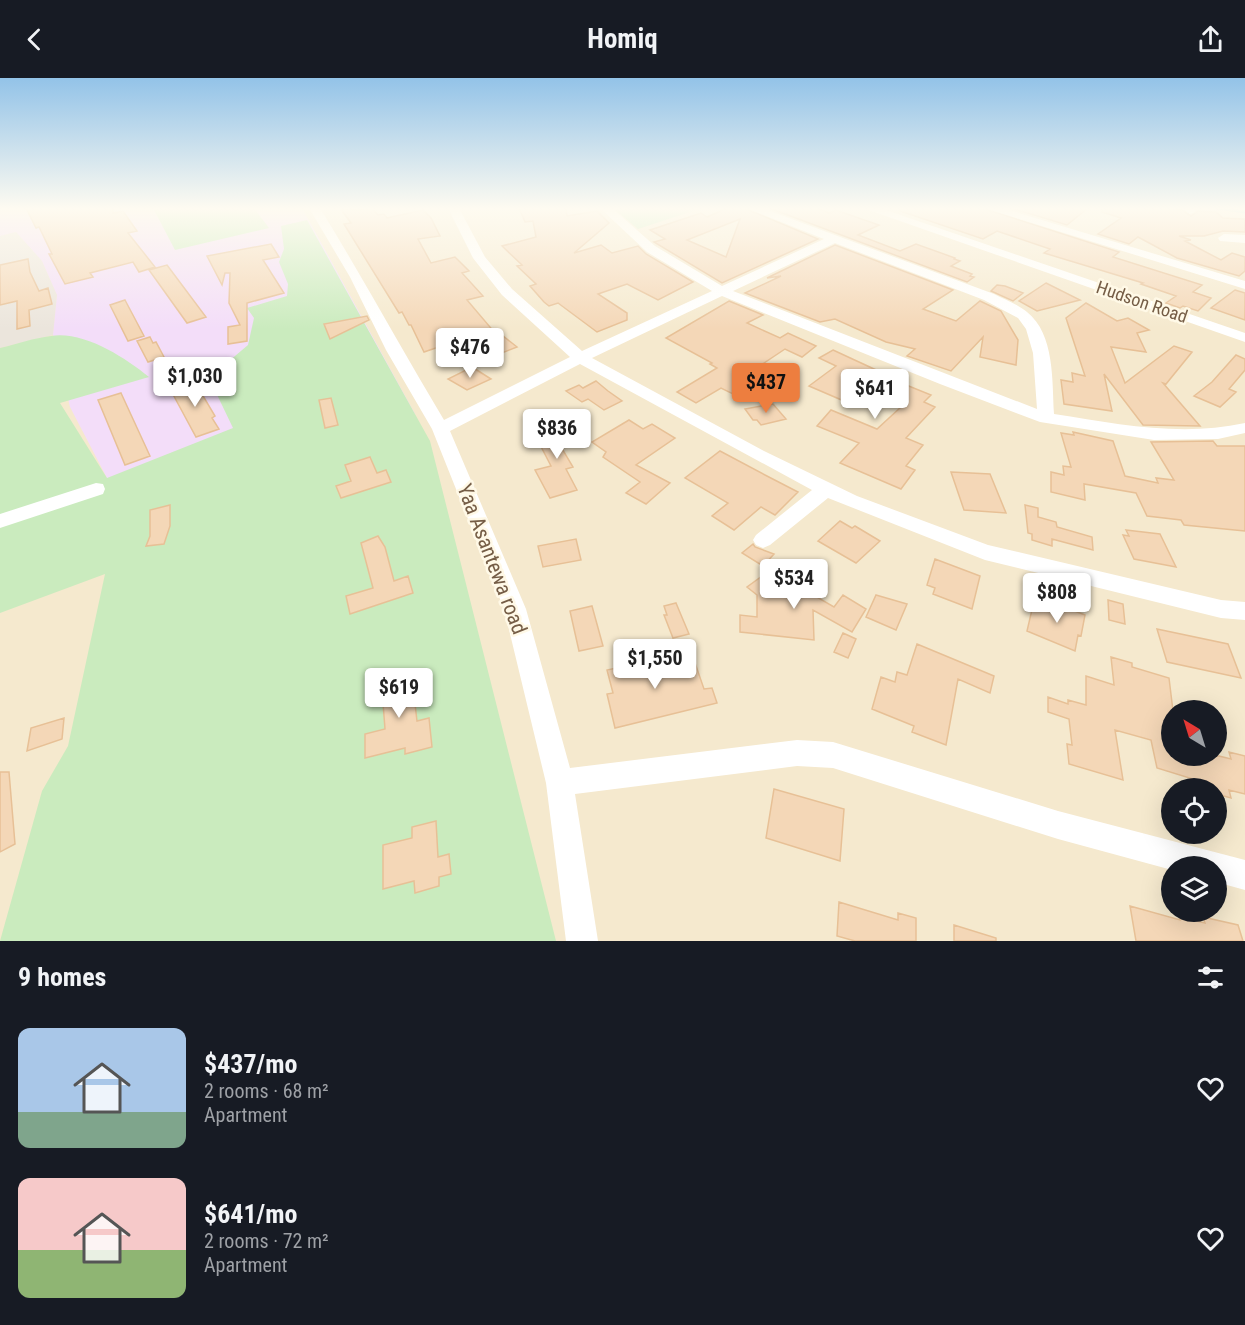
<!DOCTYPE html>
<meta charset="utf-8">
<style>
:root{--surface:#171b24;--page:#242831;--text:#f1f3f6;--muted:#9ea1a6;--accent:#ed7e3f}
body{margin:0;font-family:"Roboto Condensed",sans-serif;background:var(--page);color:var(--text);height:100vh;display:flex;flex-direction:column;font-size:22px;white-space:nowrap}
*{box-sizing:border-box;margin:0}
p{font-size:20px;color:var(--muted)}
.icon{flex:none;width:33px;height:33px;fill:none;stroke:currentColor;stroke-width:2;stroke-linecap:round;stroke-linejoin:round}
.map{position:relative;height:863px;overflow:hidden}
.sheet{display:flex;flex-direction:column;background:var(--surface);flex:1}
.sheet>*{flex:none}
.needle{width:39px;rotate:322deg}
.controls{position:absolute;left:1161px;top:622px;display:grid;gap:12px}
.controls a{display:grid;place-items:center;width:66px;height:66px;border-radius:50%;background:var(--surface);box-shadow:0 6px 24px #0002;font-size:30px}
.price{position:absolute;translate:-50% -51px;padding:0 14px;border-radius:6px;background:#fff;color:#222;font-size:20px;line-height:39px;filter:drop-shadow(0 2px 3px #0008)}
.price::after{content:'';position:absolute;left:50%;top:36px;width:18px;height:14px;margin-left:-9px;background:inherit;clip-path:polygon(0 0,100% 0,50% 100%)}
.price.on{background:var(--accent);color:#111}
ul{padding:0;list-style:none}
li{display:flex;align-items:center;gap:18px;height:150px;padding:0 18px}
li span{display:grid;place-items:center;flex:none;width:168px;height:120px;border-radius:12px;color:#555}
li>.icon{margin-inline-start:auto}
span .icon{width:72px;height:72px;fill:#fffc;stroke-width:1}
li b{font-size:26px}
h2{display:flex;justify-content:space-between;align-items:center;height:72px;padding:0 18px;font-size:26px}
header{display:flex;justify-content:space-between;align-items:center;height:78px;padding:0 18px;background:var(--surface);font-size:27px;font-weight:700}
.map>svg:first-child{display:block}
.residential{fill:#f5e9ce;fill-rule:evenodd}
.industrial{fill:#ebe5dc}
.education{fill:#f3ddf9}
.green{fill:#caebbe}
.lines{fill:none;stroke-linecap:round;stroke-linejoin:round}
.stream{stroke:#9ac7d9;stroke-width:3}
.building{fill:#f4d7b7;stroke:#e7c096;stroke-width:1.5;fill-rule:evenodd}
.minor{fill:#fff;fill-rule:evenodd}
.labels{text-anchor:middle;stroke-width:5;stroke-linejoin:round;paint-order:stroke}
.far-street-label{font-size:18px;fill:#755d46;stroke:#fff9e7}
.street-label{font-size:21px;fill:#755d46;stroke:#fff9e7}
</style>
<header><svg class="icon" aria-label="back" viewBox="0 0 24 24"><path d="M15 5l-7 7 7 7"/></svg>Homiq<svg class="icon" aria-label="share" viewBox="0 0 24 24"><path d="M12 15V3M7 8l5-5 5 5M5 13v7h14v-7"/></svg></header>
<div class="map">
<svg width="1245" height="863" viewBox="0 0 1245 863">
<rect width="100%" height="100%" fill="#fdf6e0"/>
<!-- residential -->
<path class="residential" d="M0 130H1245V863H0ZM1172 633H1216V678H1172ZM1172 711H1216V756H1172ZM1172 789H1216V834H1172Z"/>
<!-- industrial -->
<path class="industrial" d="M16 154 42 183 57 217 53 257 0 270V158Z"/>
<!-- education -->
<path class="education" d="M302 130 415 336 120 425 70 329 53 257 57 217 42 183 16 154 0 158V131Z"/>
<!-- green -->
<path class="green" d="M153 130H254L269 150 175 172Z
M613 130H702L638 151Z
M307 142 430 363 556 863H0L42 713 68 668 105 496 0 535V270C17 266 34 260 51 258 84 253 124 279 149 299L60 325 107 400 233 350 209 300 248 267 254 240 247 230 287 218 288 206 279 184 284 171 281 148Z"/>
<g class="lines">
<!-- stream -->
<path class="stream" d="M1217 130 1245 134"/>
</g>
<!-- building -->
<path class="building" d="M26 130H113V135L123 133 137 153 128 155 155 189 139 194 133 184 90 195 93 199 65 206 49 176H52L39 149 36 150Z
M340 130 357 132 372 130 378 137 384 136 387 140 423 132 431 140 440 158 418 161 431 185 455 179 469 193 462 195 483 218 467 222 495 255 498 254 517 269 476 285 469 270 459 262 424 274 411 247H409L402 234 399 235 344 146 351 145Z
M519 130H566L567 138 597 133 609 145 574 175 601 167 612 175 638 168 646 176 693 204 658 222 627 206 598 216 627 235V242L597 254 558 225 549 228 544 224 530 208 536 206 517 188 522 187 502 168 536 159 533 143 525 144Z
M727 130H744L818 161 722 205 654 164 665 161 650 152 701 135 707 139ZM740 141 726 179 687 162Z
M769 130H817L829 135 836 132 879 147 858 157 900 173 916 166 955 180 954 181 960 183 951 188 972 196 970 198 974 199 967 204Z
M900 130H982L1119 174 1113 179 1202 207 1193 214 1211 220 1198 233 1183 228 1180 230 1166 225 1176 218 1141 206 1143 205 1044 175 1050 171 997 153 983 161 900 133Z
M1011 130H1088L1067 147Z
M1102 130H1170L1182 132 1191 138 1198 133 1216 134 1223 140 1245 141V154L1223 153 1204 158H1179L1191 162 1185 163 1221 182 1232 175 1245 179V193L1239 198 1177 180 1138 159 1129 166 1098 156 1121 140 1102 134Z
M271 166 279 179 263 182 284 215 247 225V263L228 266V249L240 247 229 225 230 195H225L222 207 207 178Z
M835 167 953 212 923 231 956 243 980 223 1001 233 1018 262 1016 287 980 279 983 259 951 293 907 278 915 271 886 264 835 241 820 244 745 215 781 198 767 200Z
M28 181 30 194 39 213 48 210 52 226 29 232 30 248 17 251V223L0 227V187Z
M167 187 206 239 187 245 149 192Z
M1046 205 1080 222 1037 233 1019 223Z
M997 207 1005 208 1023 215 1013 223 991 213Z
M1235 212 1245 215V242L1211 230Z
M125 222 144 258 128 263 110 227Z
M729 223 763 237 747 245 780 260 788 255 816 268 802 279 785 271 755 291 784 306 772 314 751 303 733 316 721 310 696 325 677 314 717 290 710 286 712 285 666 260Z
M1086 225 1117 243 1128 240 1149 252 1137 255 1146 274 1111 269 1125 305 1174 268 1192 274 1166 306 1163 305 1200 348 1143 347 1104 296 1112 333 1064 326 1061 302 1073 304 1072 295 1085 298 1066 240Z
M367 238 369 242 330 261 324 246Z
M150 259 153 265 156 264 164 279 148 284 137 263Z
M833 272 887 297 884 298 931 317 924 324 935 329 906 360 923 367 906 388 915 392 901 411 840 385 859 365 817 348 831 332 877 351 902 328 889 323 891 321 860 309 844 323 809 308 836 288 819 280Z
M1236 277 1245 281V292L1229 311 1236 314 1220 329 1194 318 1212 304Z
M472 289 491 301 467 312 448 301Z
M193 301 215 338 212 340 219 351 196 359 169 309Z
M596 303 608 313 622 323 604 332 588 321 582 324 566 313 579 307 583 310Z
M121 315 150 378 125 387 98 322Z
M331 320 338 347 325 350 319 322Z
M773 326 786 341 761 347 757 342H753L745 331Z
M629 342 643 351 652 346 675 360 636 387 670 405 646 426 626 415 640 404 603 379 606 374 592 364Z
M577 346 586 355 562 365 564 368 561 369 573 389 566 391 577 412 550 420 535 392 551 388 535 357Z
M1073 354 1113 363 1125 398 1158 405 1156 400 1174 402 1151 364 1213 363 1217 368H1245V453L1184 447 1181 442 1147 438 1136 415 1084 406 1085 422 1051 414V394L1064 397 1063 388 1071 389 1061 355 1074 357Z
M720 373 765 397 798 414 775 437 761 429 734 452 712 438 728 425 685 400Z
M370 379 377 395 386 392 391 404 341 420 336 408 351 403 345 387Z
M951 394 990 396 1006 435 964 432Z
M170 427V448L164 466 146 468 150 458V432Z
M1025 427 1038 430V439L1056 444 1057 449 1092 459 1093 472 1052 461V468L1032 462V456L1028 455Z
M840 443 852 450 855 448 880 463 856 485 818 463Z
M1126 452 1160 456 1176 489 1134 481 1123 457 1129 458Z
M378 458 385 469 394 503 408 498 413 515 350 536 346 518 373 510 361 465Z
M576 461 581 482 543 489 538 468Z
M753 466 755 469 774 476 763 488 742 475Z
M935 481 980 498 972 531 933 516 935 510 927 507Z
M769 493 780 502 784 500 834 529 843 517 866 531 852 554 813 532 814 562 740 554V537L757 539V517L747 509Z
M876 517 907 526 896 552 866 539Z
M1108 522 1123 526 1125 546 1109 542Z
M1034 523 1048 529 1049 523 1085 537 1081 558 1078 557 1075 573 1027 553Z
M676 525 689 556 673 560 664 537H667L664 528Z
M592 528 603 568 579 573 570 533Z
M1157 551 1228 566 1241 600 1167 584Z
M843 555 856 561 848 580 834 574Z
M917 566 994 598 990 615 958 601 946 667 912 654 914 648 872 631 881 599 895 604 897 594 907 597Z
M657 574 661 588 694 582 704 611 712 610 717 625 615 650 607 616 613 615 607 592 626 588 624 582Z
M1111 579 1132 585V589L1169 600 1173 633H1172V678H1219L1231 681 1229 674 1245 678V716L1229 712 1231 720 1216 716V711H1207L1206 705 1157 690 1151 662 1115 652 1123 702 1069 686 1067 666 1072 667 1069 641 1048 634V619L1068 626V622L1086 627V598L1114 607Z
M411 591 417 643 429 640 432 669 405 676V670L365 680V656L385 651 381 599Z
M64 640 62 661 27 673 31 650Z
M0 694H9L15 766 0 774Z
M774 711 844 731 840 783 766 760Z
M436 743 438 779 449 776 451 796 439 799V808L415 815 414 803 383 811V767L412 760V749Z
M839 824 898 842V835L916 840V863H855L837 858Z
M1130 828 1180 842 1179 839 1205 845 1203 839 1238 847 1243 863H1136Z
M954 847 996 860V863H954Z"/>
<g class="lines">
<!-- minor -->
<path class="minor" d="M309 130H320C363 200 402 272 444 342L570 279 502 217 473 180 448 130H459L485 179 512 211 582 273 712 213 647 174 600 130H612L655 168 722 208 824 161 746 130H762L994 216C1005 222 1018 226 1027 234 1055 256 1052 304 1054 336 1118 346 1181 359 1245 345V355L1218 361 1154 362 1040 344 940 306 722 218 592 280 764 373 857 418 988 467 1221 522 1245 524V542L1221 540 985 482 828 420 770 467 763 470 756 467 753 462 756 457 812 412 580 286 450 353 526 531 570 690 797 662 833 664 1058 733 1245 782V812L1216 804V789H1172V792L1058 761 833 690 797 688 575 716 598 863H566L546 705 504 531 432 351 386 272 350 199ZM835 165 984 222 1018 240 1026 251 1033 275 1037 331 733 213Z
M863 130H880L1245 255V264Z
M984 130H1002L1245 203V211Z
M1183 130H1194L1196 133 1190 136Z
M1224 156 1245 157V165L1220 163 1218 160Z
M96 405 103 406 105 411 103 416 0 450V436Z"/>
</g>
<!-- sky -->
<linearGradient id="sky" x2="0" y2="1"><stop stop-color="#93c3e8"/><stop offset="0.52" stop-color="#fefbf1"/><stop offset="1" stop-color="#fefbf1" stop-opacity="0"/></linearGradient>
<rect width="1245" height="251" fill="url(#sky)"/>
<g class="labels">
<!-- far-street labels -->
<g class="far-street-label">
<text transform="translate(1142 224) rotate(19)" y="6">Hudson Road</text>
</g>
<!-- street labels -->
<g class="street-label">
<text transform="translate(492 481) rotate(69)" y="7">Yaa Asantewa road</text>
</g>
</g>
</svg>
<div class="controls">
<a><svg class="needle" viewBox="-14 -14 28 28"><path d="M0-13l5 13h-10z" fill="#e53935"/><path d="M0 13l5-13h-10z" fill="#9ea1a6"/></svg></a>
<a><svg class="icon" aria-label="locate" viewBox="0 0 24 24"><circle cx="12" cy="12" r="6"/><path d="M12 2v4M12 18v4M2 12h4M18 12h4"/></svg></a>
<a><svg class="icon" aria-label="layers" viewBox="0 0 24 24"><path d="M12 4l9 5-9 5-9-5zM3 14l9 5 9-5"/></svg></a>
</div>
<b class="price" style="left:470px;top:301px">$476</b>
<b class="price" style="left:195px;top:330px">$1,030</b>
<b class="price on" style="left:766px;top:336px">$437</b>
<b class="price" style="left:875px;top:342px">$641</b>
<b class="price" style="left:557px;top:382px">$836</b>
<b class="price" style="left:794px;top:532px">$534</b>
<b class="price" style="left:1057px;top:546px">$808</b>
<b class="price" style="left:655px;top:612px">$1,550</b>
<b class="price" style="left:399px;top:641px">$619</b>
</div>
<section class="sheet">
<h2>9 homes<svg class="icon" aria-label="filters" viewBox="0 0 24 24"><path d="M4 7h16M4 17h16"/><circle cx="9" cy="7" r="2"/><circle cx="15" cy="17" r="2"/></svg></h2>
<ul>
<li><span style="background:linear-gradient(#a9c7e8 70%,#7fa58c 0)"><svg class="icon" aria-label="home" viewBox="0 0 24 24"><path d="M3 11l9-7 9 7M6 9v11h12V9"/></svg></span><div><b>$437/mo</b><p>2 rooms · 68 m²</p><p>Apartment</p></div><svg class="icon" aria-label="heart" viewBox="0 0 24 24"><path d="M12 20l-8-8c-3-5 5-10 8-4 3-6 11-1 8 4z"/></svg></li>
<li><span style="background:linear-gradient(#f6c9c9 60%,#8fb573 0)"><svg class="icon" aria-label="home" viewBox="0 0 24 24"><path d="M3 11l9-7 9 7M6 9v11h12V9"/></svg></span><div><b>$641/mo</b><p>2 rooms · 72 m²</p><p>Apartment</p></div><svg class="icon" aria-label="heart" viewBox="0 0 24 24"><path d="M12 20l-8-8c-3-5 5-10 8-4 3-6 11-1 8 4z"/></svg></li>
</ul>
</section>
